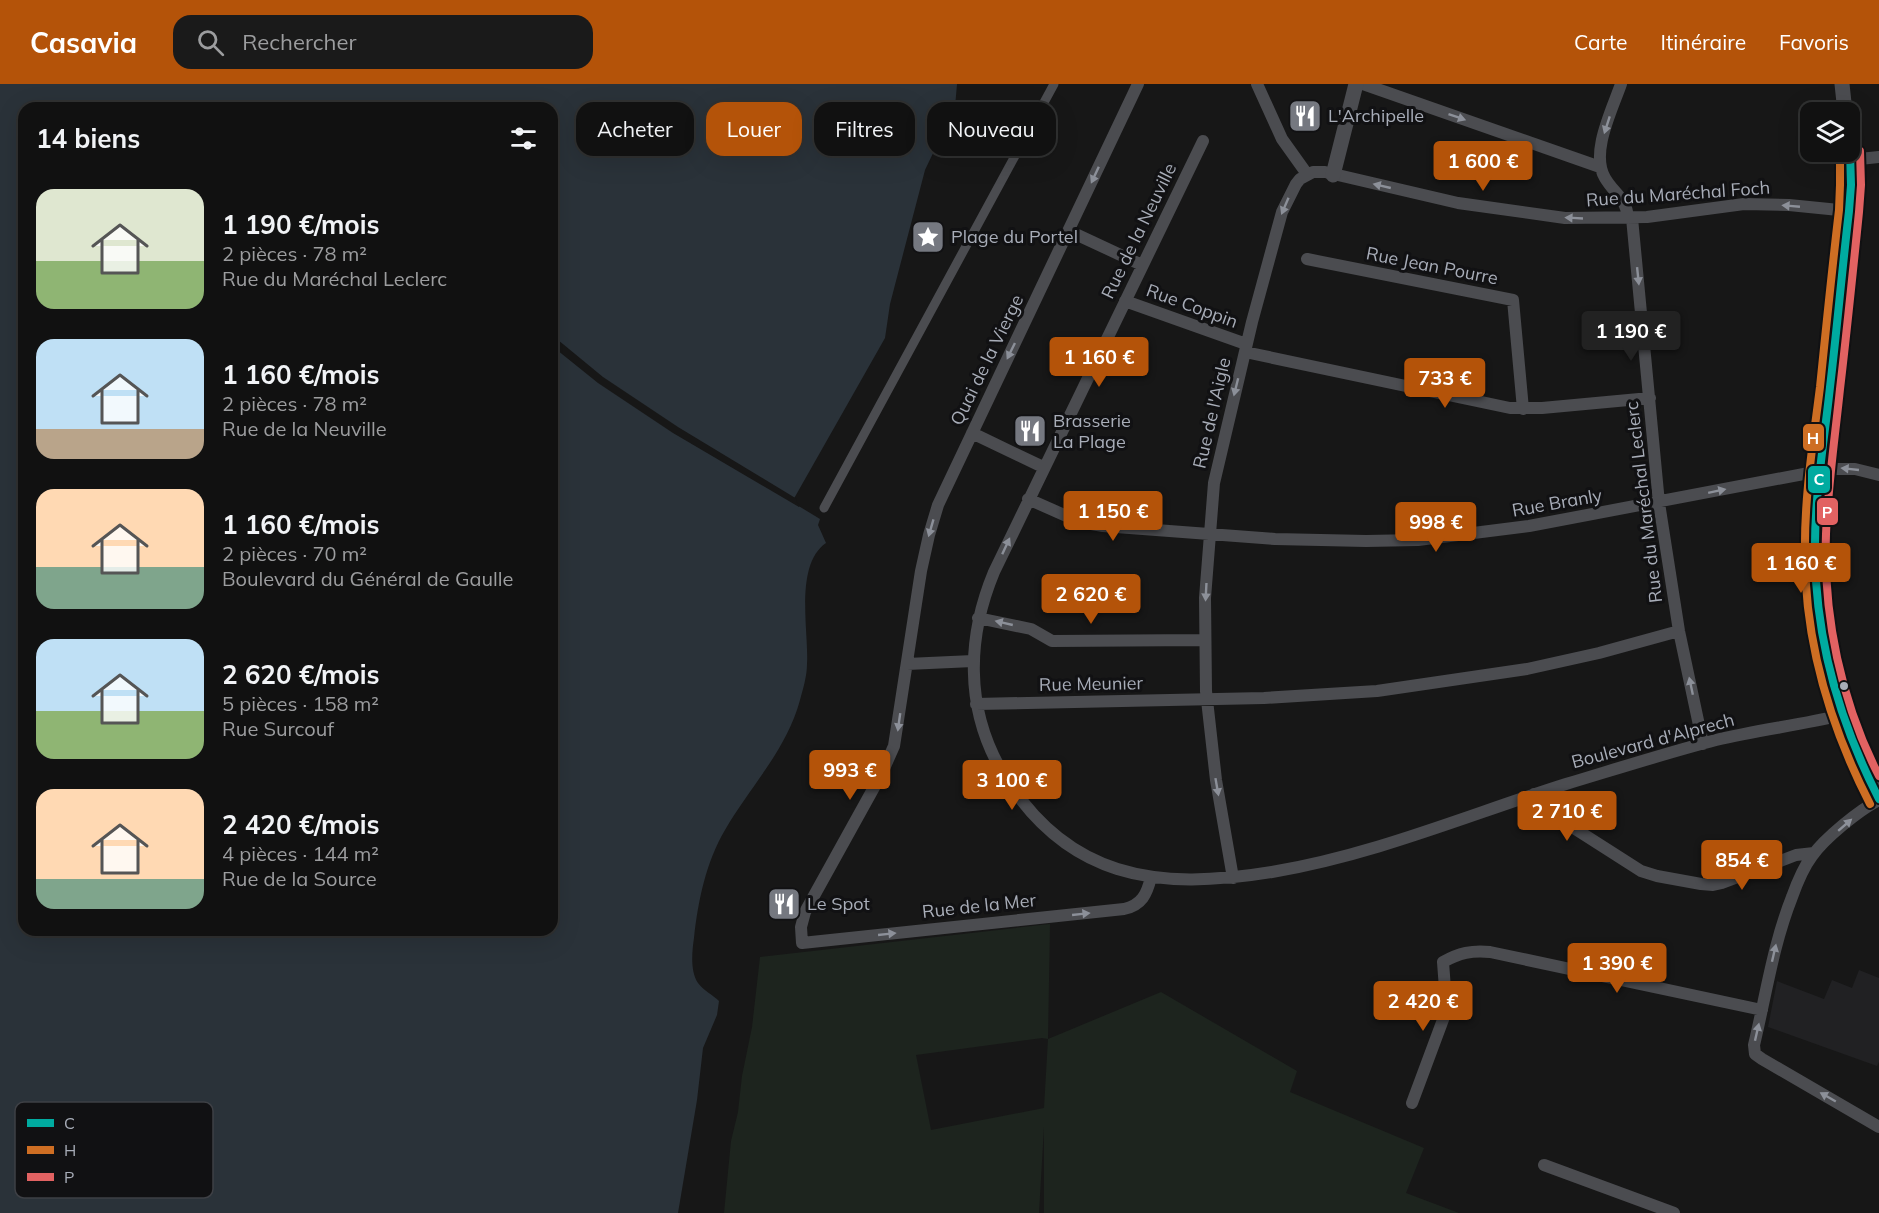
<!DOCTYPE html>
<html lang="fr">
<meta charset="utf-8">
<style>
:root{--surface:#111;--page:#1a1a1a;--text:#f1f3f6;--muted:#9c9d9f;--line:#303131;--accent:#b45309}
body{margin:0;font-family:Mulish,sans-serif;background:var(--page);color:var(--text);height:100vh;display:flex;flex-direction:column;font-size:22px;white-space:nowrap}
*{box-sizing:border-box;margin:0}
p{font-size:20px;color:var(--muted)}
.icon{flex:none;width:33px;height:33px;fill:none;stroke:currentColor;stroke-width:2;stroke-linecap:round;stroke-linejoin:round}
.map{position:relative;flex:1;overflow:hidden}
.drawer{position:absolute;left:18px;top:18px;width:540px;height:834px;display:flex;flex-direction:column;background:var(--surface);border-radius:18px;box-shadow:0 6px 24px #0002,0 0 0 2px var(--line)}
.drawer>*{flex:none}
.top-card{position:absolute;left:576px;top:18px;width:570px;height:54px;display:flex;gap:12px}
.controls{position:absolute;left:1800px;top:18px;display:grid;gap:12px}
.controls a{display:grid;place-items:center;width:60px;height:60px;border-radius:12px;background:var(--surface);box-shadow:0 6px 24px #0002,0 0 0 2px var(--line);font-size:30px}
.price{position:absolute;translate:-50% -51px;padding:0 14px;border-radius:6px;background:var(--accent);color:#fff;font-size:20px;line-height:39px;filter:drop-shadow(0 2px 3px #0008)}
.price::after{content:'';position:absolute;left:50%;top:36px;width:18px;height:14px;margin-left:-9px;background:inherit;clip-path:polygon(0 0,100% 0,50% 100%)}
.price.active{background:#222;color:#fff}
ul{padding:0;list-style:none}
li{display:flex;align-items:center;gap:18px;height:150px;padding:0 18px}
li span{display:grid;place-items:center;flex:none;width:168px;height:120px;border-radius:18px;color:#555}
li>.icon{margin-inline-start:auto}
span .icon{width:72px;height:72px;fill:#fffc;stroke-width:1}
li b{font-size:26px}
h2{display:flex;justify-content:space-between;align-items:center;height:72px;padding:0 18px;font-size:26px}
.chip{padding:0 21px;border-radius:18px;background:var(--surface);box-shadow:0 6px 24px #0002,0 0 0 2px var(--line);font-size:21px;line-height:54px}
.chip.active{background:var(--accent);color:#fff}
header{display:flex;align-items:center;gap:36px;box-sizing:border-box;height:84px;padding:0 30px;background:var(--accent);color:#fff}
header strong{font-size:28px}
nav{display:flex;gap:33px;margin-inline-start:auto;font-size:21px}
.search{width:420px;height:54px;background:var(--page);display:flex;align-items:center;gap:15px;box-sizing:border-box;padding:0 21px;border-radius:18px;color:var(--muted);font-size:22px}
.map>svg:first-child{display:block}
.built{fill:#212123}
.green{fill:#1d241e;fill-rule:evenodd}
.water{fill:#2a3239;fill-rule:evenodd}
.pier{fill:#171717}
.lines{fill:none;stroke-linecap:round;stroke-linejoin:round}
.pedestrian{stroke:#4b4c50;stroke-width:9}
.minor{stroke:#4b4c50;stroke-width:12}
.tertiary{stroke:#4b4c50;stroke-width:15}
.bus-1-casing{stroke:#111113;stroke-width:12}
.bus-2-casing{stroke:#111113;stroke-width:12}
.bus-3-casing{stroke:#111113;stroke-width:12}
.bus-1{stroke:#00aba0;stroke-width:8}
.bus-2{stroke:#ce6e23;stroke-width:8}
.bus-3{stroke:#e26262;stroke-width:8}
.oneway{fill:#8c9099}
.bus-dot{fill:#a8adb8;stroke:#111113;stroke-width:2}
.labels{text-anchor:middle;stroke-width:6;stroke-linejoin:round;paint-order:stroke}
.poi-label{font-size:18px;fill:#a8adb8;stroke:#111113;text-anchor:start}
.street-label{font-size:18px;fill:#a8adb8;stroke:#111113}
.key{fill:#111113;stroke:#3e4045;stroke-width:1.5}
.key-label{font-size:16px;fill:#a8adb8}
.line-badge{stroke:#111113;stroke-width:2}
.badge-label{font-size:16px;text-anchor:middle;font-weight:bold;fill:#fff}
</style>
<header>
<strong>Casavia</strong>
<div class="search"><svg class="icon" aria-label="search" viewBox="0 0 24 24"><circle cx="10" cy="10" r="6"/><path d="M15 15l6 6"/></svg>Rechercher</div>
<nav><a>Carte</a><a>Itinéraire</a><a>Favoris</a></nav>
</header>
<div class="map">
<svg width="1879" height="1129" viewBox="0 0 1879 1129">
<rect width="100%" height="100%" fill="#171717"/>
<!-- built -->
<path class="built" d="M1859 886 1879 894V978L1877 982 1768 943 1777 897 1824 915 1832 896 1852 904Z"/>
<!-- green -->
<path class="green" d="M1050 840 1048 955 1161 908 1297 987 1290 1008 1424 1064 1406 1109 1459 1129H1044V1043L1039 1129H724L731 1057 738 1028 742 992 752 943 760 873ZM1042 954 1048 955 1044 1024 931 1046 916 971Z"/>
<!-- water -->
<path class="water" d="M0 0H957L955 23 925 86 890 220 885 254 792 418 820 435 818 441 826 459C794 481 809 548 807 580 807 592 803 605 800 616 786 667 751 701 725 746 706 778 698 817 694 854 692 868 690 887 698 899 703 906 713 911 719 917L717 931 703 964 697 1016 678 1129H0ZM24 24H552V846H24Z"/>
<!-- pier -->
<path class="pier" d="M552 251 603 293 678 343 797 415 796 418 800 421 799 423 673 349 598 299 552 262Z"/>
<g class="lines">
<!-- pedestrian -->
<path class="pedestrian" d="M824 424 1054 0"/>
<!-- minor -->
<path class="minor" d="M1138 0 938 421 929 451 921 487 894 662 882 689 805 828 801 843 802 859 1124 825C1142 821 1147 810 1151 793
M1257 0 1282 55 1307 90
M1363 0 1600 83
M1621 0C1612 26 1590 69 1605 94 1615 111 1626 113 1628 134
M1203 57 994 488C967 553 965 623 1001 686 1065 795 1157 807 1272 788 1374 771 1468 731 1566 700 1616 685 1666 669 1716 656 1758 646 1800 641 1842 631
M1850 76 1879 73
M1632 134 1659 419 1679 547 1703 660
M1069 147 1142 181
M1307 175 1513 216 1523 325
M1125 217 1246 260
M1245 268 1510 324H1542L1650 314
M972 349 1043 383
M1028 415 1080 438 1103 442 1275 455 1366 457 1418 456 1529 442 1830 385H1855L1879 391
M978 534 1031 545 1052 557 1205 556
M907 580 973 577
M976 620 1264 614 1377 607 1527 585 1599 569 1679 547
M1534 710 1544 725 1641 787 1657 792 1701 800 1713 801 1722 799 1796 771 1814 769
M1879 716C1859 726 1825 754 1812 772 1803 784 1797 799 1792 813 1773 861 1766 911 1754 961L1755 970 1762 975 1879 1043
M1233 794 1216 696 1206 607 1205 514 1214 399 1252 238 1282 128 1296 100 1300 95 1313 88H1325L1458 119 1565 134 1647 133 1744 120 1789 121 1849 127
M1412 1019 1444 933 1446 918 1443 878C1459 869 1472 866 1490 868L1762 926
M1544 1081 1674 1129"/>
<!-- tertiary -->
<path class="tertiary" d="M1842 0 1845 28
M1850 67 1851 101 1849 127C1842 186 1836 245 1830 304 1823 359 1815 415 1815 471 1816 555 1838 641 1879 715
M1333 91 1356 0"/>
<defs>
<path id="bus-1" d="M1850 67 1851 101 1849 127C1842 186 1837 245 1830 303 1824 359 1814 415 1815 471 1816 557 1840 639 1879 715"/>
<path id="bus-2" d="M1840 68V101L1839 126C1832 185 1826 244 1820 303 1813 359 1804 414 1805 471 1805 559 1830 642 1870 720"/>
<path id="bus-3" d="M1860 67 1861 101 1859 128C1853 187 1847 246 1840 305 1835 353 1828 401 1826 450 1823 532 1841 618 1879 692"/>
</defs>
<!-- bus-1 casing -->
<use href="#bus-1" class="bus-1-casing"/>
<!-- bus-2 casing -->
<use href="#bus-2" class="bus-2-casing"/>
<!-- bus-3 casing -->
<use href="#bus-3" class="bus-3-casing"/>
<!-- bus-1 -->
<use href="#bus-1" class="bus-1"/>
<!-- bus-2 -->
<use href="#bus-2" class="bus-2"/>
<!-- bus-3 -->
<use href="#bus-3" class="bus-3"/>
</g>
<!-- one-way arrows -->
<defs><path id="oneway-solid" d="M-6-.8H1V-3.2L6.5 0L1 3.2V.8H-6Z" transform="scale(1.5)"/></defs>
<g class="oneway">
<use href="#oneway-solid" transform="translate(1457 33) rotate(19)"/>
<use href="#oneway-solid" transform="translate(1607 41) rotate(108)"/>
<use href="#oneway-solid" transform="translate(1095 91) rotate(115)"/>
<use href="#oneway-solid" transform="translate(1382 102) rotate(-167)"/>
<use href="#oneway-solid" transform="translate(1285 122) rotate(113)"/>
<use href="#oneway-solid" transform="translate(1791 122) rotate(-175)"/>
<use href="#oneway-solid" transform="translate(1574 134) rotate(-177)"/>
<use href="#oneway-solid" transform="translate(1638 192) rotate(84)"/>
<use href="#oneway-solid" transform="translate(1011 267) rotate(116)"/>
<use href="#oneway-solid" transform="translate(1236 303) rotate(104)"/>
<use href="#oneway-solid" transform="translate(1850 385) rotate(-174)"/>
<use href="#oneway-solid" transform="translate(1717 407) rotate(-12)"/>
<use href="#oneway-solid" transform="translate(931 444) rotate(106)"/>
<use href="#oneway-solid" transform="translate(1006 462) rotate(-65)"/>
<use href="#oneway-solid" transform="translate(1206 508) rotate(93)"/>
<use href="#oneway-solid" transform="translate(1004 539) rotate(-167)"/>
<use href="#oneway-solid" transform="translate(1691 602) rotate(-102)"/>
<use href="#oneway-solid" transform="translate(899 638) rotate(98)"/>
<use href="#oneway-solid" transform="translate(1217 703) rotate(80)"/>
<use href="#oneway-solid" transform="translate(1845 741) rotate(-41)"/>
<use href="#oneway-solid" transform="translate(1081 830) rotate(-6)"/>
<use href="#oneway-solid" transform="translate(887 850) rotate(-6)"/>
<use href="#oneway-solid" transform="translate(1774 869) rotate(-77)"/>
<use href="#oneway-solid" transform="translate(1757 948) rotate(-77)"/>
<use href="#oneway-solid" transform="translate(1828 1013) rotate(-150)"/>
</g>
<!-- icons -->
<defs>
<symbol id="restaurant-square" viewBox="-11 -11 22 22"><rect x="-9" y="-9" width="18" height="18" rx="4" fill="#757880" stroke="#111113"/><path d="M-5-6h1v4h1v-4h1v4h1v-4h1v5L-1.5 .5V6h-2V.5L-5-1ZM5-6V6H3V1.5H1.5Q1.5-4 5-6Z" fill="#fff"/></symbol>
<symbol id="sight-square" viewBox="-11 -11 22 22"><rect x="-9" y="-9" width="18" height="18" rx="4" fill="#757880" stroke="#111113"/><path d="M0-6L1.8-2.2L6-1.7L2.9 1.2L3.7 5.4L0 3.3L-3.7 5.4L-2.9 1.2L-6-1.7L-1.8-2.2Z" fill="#fff"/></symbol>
</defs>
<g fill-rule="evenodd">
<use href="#restaurant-square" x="1286" y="13" width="38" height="38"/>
<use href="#sight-square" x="909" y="134" width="38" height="38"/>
<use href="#restaurant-square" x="1011" y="328" width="38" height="38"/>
<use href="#restaurant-square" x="765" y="801" width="38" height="38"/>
</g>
<!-- markers -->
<circle class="bus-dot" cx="1844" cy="602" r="5"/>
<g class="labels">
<!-- poi labels -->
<g class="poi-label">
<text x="1328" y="38">L'Archipelle</text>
<text x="951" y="159">Plage du Portel</text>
<text x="1053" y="343">Brasserie<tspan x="1053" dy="21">La Plage</tspan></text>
<text x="807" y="826">Le Spot</text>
</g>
<!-- street labels -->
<g class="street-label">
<text transform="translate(1678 110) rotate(-4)" y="6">Rue du Maréchal Foch</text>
<text transform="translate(1139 147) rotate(-64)" y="6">Rue de la Neuville</text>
<text transform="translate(1432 182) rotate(11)" y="6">Rue Jean Pourre</text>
<text transform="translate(1192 222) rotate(20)" y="6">Rue Coppin</text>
<text transform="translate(987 276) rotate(-64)" y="6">Quai de la Vierge</text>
<text transform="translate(1212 329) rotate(-77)" y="6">Rue de l'Aigle</text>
<text transform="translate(1644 418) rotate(-97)" y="6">Rue du Maréchal Leclerc</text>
<text transform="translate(1557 419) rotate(-10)" y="6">Rue Branly</text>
<text transform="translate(1091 600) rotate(-1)" y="6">Rue Meunier</text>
<text transform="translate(1653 657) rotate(-15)" y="6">Boulevard d'Alprech</text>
<text transform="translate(979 822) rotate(-6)" y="6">Rue de la Mer</text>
</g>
</g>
<!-- legend -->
<rect x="15" y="1018" width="198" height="96" rx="9" class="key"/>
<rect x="27" y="1035" width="27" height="8" fill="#00aba0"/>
<rect x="27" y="1062" width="27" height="8" fill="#ce6e23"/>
<rect x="27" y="1089" width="27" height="8" fill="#e26262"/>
<g class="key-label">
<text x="64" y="1045">C</text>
<text x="64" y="1072">H</text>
<text x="64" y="1099">P</text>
</g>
<g class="line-badge">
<rect x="1802" y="339" width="23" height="29" rx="6" fill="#ce6e23"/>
<rect x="1807" y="381" width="24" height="29" rx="6" fill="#00aba0"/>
<rect x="1816" y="413" width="23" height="29" rx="6" fill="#e26262"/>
</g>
<g class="badge-label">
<text x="1813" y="360">H</text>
<text x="1819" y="401">C</text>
<text x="1827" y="434">P</text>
</g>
</svg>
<div class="controls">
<a><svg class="icon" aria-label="layers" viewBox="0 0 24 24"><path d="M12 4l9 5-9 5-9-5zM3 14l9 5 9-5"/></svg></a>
</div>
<b class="price" style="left:1483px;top:108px">1 600 €</b>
<b class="price active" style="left:1631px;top:278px">1 190 €</b>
<b class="price" style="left:1099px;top:304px">1 160 €</b>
<b class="price" style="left:1445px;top:325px">733 €</b>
<b class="price" style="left:1113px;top:458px">1 150 €</b>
<b class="price" style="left:1436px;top:469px">998 €</b>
<b class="price" style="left:1801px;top:510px">1 160 €</b>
<b class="price" style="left:1091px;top:541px">2 620 €</b>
<b class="price" style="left:850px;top:717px">993 €</b>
<b class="price" style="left:1012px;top:727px">3 100 €</b>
<b class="price" style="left:1567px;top:758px">2 710 €</b>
<b class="price" style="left:1742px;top:807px">854 €</b>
<b class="price" style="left:1617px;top:910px">1 390 €</b>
<b class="price" style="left:1423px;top:948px">2 420 €</b>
<div class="top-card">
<a class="chip">Acheter</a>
<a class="chip active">Louer</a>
<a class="chip">Filtres</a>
<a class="chip">Nouveau</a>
</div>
<section class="drawer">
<h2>14 biens<svg class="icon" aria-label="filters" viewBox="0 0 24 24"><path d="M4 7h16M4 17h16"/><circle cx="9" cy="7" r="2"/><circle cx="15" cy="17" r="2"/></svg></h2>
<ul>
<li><span style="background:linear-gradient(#dfe7d0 60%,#8fb573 0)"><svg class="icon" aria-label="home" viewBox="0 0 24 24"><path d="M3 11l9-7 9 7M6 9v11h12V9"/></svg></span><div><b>1 190 €/mois</b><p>2 pièces · 78 m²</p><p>Rue du Maréchal Leclerc</p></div></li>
<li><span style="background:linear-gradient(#bfe0f5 75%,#b9a48a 0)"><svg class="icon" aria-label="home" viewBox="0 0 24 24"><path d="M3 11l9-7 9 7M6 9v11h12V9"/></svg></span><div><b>1 160 €/mois</b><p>2 pièces · 78 m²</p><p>Rue de la Neuville</p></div></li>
<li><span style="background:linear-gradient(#ffd9b3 65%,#7fa58c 0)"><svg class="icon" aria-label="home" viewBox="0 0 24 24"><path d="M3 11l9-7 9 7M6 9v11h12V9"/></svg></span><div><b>1 160 €/mois</b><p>2 pièces · 70 m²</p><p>Boulevard du Général de Gaulle</p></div></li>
<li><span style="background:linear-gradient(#bfe0f5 60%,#8fb573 0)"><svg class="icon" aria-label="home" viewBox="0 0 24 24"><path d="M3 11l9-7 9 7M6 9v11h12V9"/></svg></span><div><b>2 620 €/mois</b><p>5 pièces · 158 m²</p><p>Rue Surcouf</p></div></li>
<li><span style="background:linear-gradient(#ffd9b3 75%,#7fa58c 0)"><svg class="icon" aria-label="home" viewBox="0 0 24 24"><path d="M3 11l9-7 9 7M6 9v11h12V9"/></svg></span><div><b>2 420 €/mois</b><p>4 pièces · 144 m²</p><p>Rue de la Source</p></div></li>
</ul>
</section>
</div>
